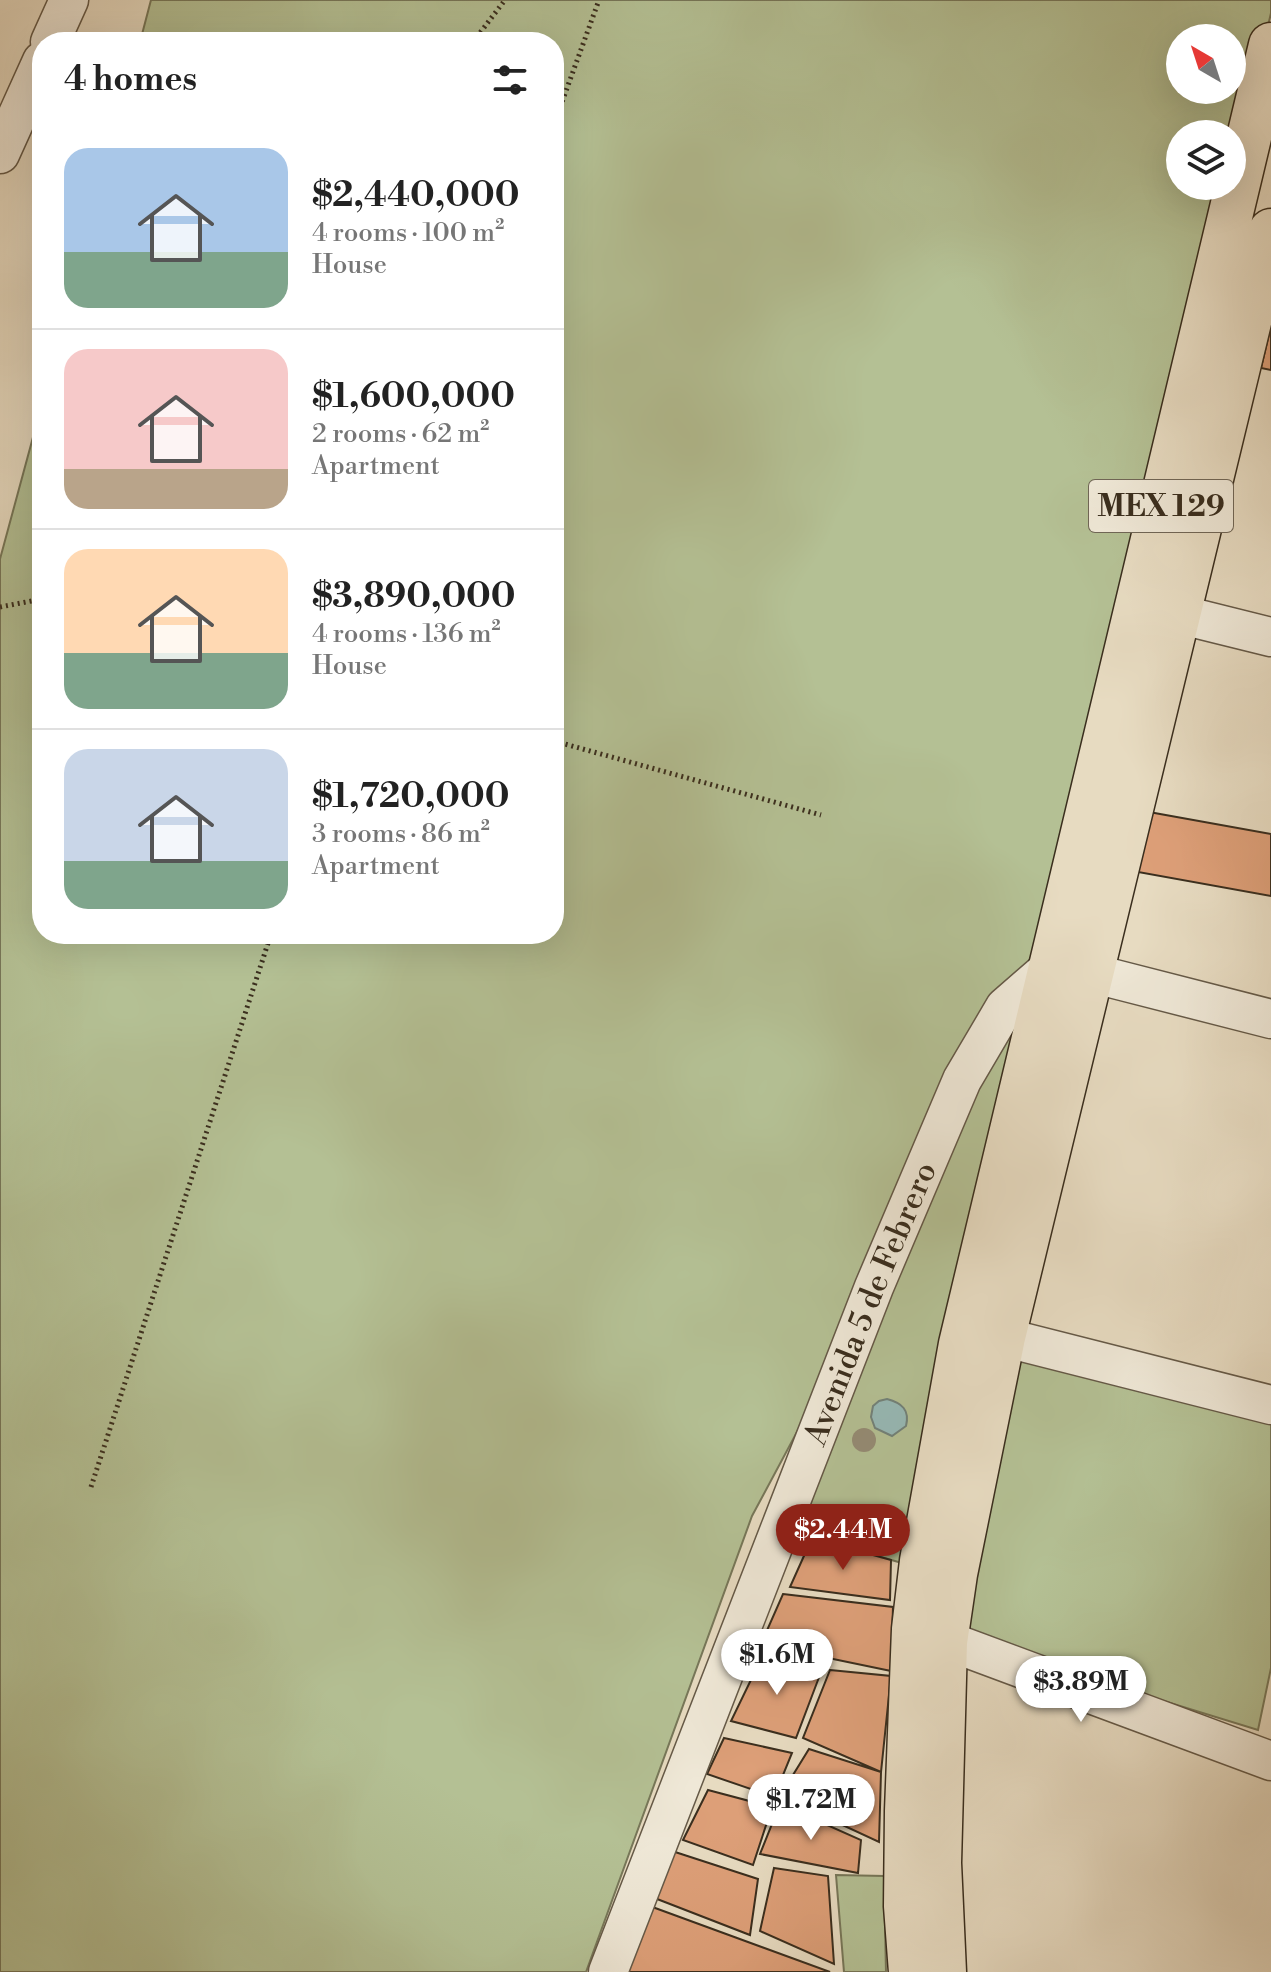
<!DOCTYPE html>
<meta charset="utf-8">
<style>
:root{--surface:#fff;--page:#f6f6f6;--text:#222;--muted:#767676;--line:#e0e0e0;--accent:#8f2418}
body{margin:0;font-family:"Libre Bodoni",serif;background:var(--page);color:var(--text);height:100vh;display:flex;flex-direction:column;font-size:30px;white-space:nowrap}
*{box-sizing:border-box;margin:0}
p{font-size:26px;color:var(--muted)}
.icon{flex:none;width:44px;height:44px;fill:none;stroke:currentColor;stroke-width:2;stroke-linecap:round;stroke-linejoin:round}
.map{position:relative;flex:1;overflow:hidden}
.sheet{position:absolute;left:32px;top:32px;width:532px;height:912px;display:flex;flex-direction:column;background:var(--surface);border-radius:32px;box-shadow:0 8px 32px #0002}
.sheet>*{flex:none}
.needle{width:52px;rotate:321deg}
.tools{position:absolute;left:1166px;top:24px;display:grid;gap:16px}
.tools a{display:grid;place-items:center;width:80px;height:80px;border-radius:50%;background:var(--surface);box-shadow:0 8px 32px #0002;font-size:40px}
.price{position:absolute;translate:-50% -68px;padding:0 18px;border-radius:28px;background:#fff;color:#222;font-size:26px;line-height:52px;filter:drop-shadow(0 2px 4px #0008)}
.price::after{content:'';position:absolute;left:50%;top:48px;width:24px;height:18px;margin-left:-12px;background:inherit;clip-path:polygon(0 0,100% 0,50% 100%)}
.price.on{background:var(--accent);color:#fff}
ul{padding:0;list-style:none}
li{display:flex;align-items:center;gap:24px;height:200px;padding:0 32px}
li+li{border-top:2px solid var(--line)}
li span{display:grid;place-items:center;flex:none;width:224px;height:160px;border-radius:24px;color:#555}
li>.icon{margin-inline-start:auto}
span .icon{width:96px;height:96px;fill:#fffc;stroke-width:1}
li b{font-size:34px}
h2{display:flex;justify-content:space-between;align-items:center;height:96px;padding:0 32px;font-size:34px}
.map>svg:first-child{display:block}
.green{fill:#b4c094;stroke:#777759;stroke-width:2;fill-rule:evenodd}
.water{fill:#97bab7;stroke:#72827a;stroke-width:2}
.building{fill:#dd9f78;stroke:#3a2e1e;stroke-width:2}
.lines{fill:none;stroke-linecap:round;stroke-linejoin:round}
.minor-casing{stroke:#655947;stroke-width:41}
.major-casing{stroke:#3a2e1e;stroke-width:47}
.path{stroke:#3a2e1e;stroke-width:5;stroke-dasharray:2 4;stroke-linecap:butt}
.minor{stroke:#efe8d7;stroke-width:38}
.major{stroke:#e7dbc1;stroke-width:44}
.tree{fill:#958c75}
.labels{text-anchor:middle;stroke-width:8;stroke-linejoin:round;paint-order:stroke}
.shield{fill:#efe8d7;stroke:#706656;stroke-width:2}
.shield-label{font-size:30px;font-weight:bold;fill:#3a2e1e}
.street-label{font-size:32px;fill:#3a2e1e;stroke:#efe8d7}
</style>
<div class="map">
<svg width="1271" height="1972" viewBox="0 0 1271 1972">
<rect width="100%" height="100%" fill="#e7dbc1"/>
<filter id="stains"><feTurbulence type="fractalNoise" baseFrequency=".0025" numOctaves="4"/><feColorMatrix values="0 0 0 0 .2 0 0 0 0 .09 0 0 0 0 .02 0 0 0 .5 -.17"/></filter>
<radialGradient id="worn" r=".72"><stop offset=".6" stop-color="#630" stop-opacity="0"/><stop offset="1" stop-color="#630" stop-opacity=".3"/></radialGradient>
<!-- green -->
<path class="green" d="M151 0H1271V13L1232 181V134H1180V186H1231L1052 954 1008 1038H1027L919 1568 781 1528 944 1157 752 1516 586 1972H0V559L42 404V934H554V42H140ZM1180 38H1232V90H1180Z
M1006 1351 1271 1419V1668L1258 1730 965 1640Z
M836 1875 884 1876 886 1972H844Z"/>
<!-- water -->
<path class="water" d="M887 1399C902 1403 910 1410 906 1426L892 1436 875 1428 871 1417 873 1406 879 1401Z"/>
<!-- building -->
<path class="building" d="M1271 325V370L1261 368Z
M1149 812 1271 834V896L1138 872Z
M812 1538 891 1560 890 1600 790 1587Z
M783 1594 893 1607 891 1671 761 1644Z
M763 1655 821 1672 796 1738 731 1721Z
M830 1670 891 1676 881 1772 803 1738Z
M724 1738 792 1753 774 1797 707 1774Z
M809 1749 881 1772 879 1842 780 1796Z
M708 1790 772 1807 753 1865 683 1840Z
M780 1804 861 1840 858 1873 760 1854Z
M672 1851 758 1879 750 1935 639 1892Z
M774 1868 828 1876 834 1964 760 1931Z
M636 1901 830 1972H609Z"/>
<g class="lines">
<defs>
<g id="minor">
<path d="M50 42 69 0"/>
<path d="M0 154 42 61"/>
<path d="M1178 614 1271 637"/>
<path d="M1003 1337 1271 1405"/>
<path d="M921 1631 1271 1761"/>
<path id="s1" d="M608 1972 874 1287 962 1080 1005 1007 1051 967 1091 973 1271 1019"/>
</g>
<path id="major" d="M911 1972 906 1906 907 1811 914 1629 922 1561 961 1344 1271 45
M944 1972 939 1863 945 1642 955 1574 1003 1337 1271 231"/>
</defs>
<!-- minor casing -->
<use href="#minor" class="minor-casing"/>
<!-- major casing -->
<use href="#major" class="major-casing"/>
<!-- path -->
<path class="path" d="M473 42 505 0
M554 124 599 0
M0 607 42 599
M554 741 821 815
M91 1487 271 934"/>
<!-- minor -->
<use href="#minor" class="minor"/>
<!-- major -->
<use href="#major" class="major"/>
</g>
<!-- trees -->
<circle class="tree" cx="864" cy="1440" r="12"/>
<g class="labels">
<!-- shield labels -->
<rect class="shield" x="1089" y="480" width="144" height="52" rx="6"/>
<g class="shield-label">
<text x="1161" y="516">MEX 129</text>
</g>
<!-- street labels -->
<g class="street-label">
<text dy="11" stroke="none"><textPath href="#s1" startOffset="718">Avenida 5 de Febrero</textPath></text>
</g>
</g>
<rect width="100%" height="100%" filter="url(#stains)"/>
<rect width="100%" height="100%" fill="url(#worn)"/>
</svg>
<div class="tools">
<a><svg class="needle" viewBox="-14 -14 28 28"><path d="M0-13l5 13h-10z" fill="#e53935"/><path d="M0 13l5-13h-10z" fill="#767676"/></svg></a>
<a><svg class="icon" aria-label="layers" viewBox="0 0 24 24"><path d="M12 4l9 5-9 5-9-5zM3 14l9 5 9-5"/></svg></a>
</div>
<b class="price on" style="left:843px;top:1572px">$2.44M</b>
<b class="price" style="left:777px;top:1697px">$1.6M</b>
<b class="price" style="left:1081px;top:1724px">$3.89M</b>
<b class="price" style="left:811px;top:1842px">$1.72M</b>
<section class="sheet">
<h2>4 homes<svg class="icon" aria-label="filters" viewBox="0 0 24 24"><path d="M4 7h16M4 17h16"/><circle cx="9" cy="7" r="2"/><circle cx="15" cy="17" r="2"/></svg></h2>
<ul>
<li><span style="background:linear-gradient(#a9c7e8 65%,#7fa58c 0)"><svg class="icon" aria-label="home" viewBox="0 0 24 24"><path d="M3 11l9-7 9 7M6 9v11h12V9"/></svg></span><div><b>$2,440,000</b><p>4 rooms · 100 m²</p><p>House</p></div></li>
<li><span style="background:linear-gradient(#f6c9c9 75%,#b9a48a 0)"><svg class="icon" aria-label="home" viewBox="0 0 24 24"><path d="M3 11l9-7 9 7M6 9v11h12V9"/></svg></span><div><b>$1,600,000</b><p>2 rooms · 62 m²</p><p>Apartment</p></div></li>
<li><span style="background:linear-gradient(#ffd9b3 65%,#7fa58c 0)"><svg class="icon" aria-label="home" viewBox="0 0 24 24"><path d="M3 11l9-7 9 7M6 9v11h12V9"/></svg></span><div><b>$3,890,000</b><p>4 rooms · 136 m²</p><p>House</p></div></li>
<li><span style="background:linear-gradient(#c9d6e8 70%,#7fa58c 0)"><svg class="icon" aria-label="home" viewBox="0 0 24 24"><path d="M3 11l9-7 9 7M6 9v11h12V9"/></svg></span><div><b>$1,720,000</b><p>3 rooms · 86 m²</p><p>Apartment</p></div></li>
</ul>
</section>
</div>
